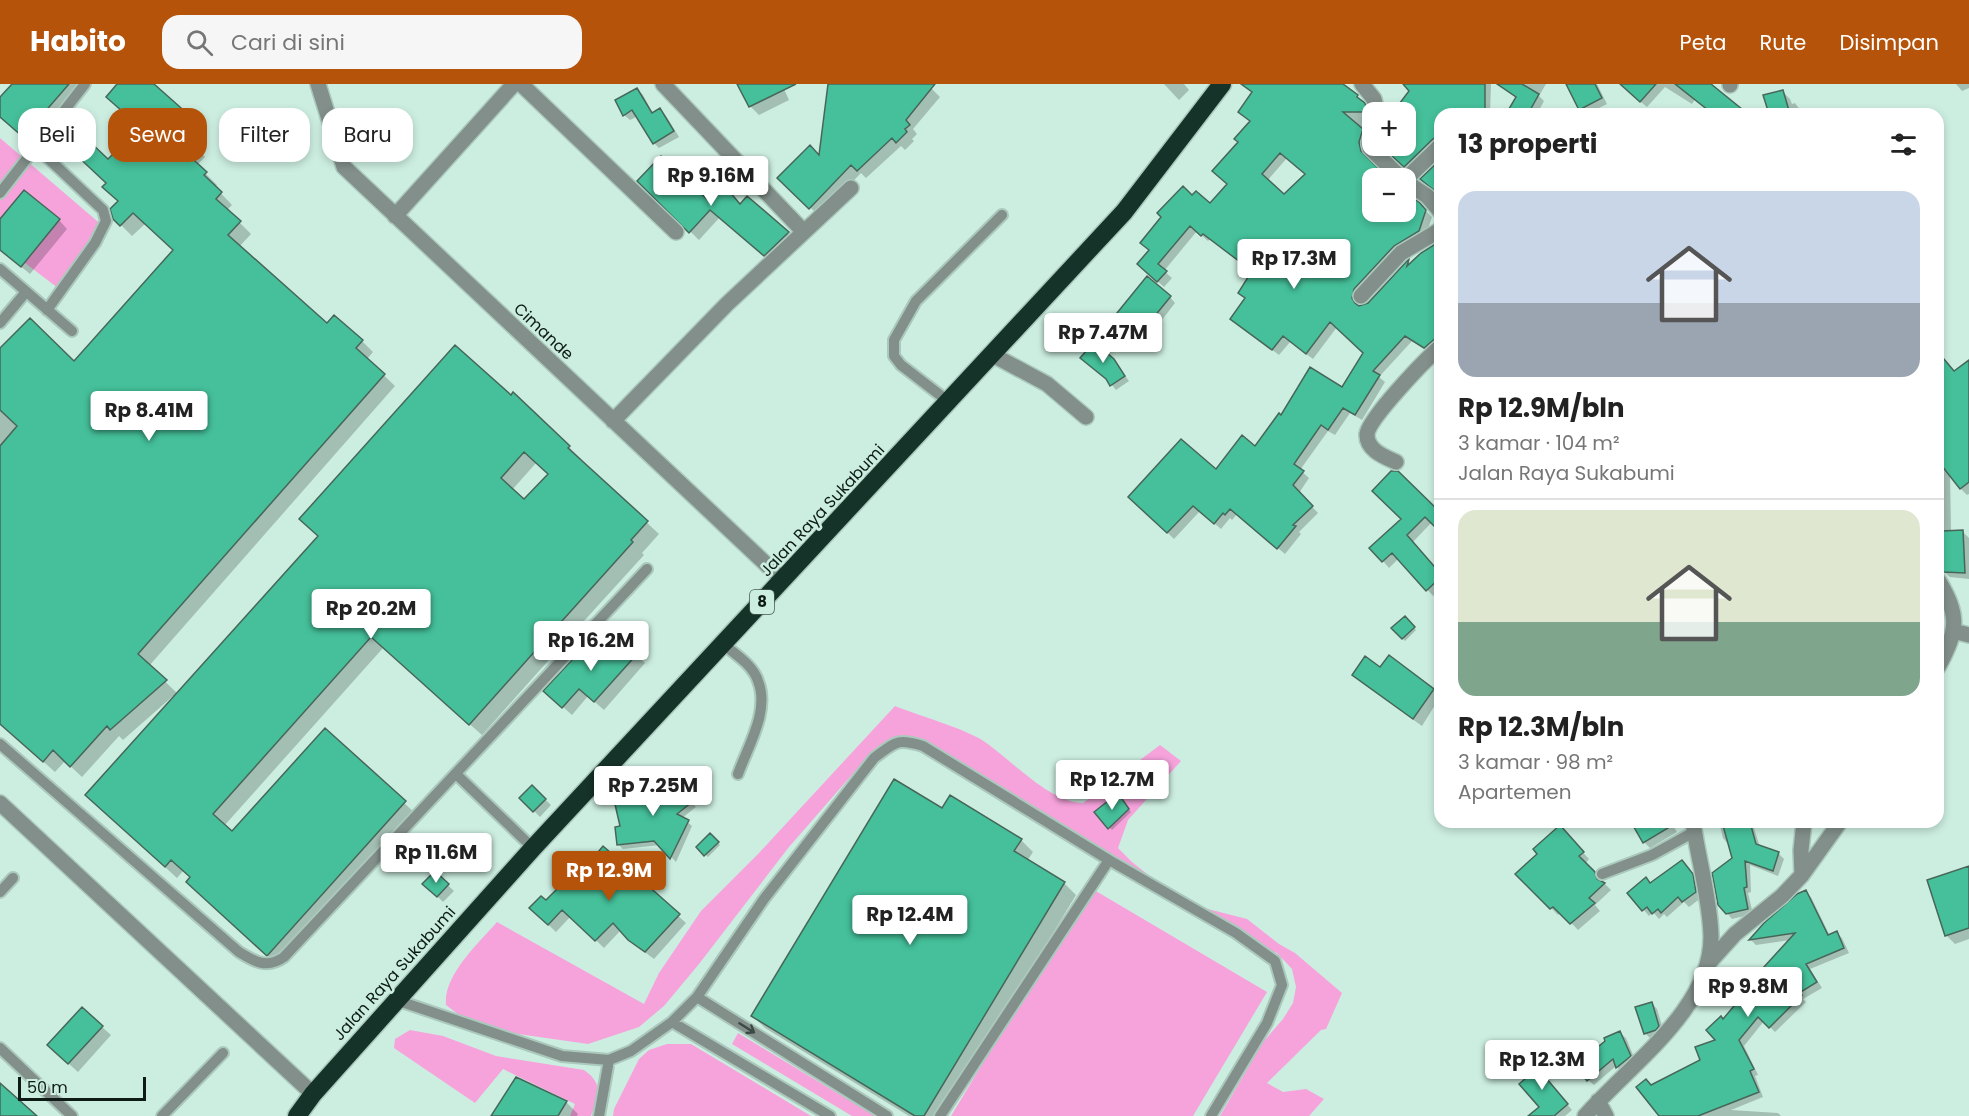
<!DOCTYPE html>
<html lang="id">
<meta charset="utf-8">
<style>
:root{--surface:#fff;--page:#f6f6f6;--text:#222;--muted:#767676;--line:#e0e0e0;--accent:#b45309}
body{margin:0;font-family:Poppins,sans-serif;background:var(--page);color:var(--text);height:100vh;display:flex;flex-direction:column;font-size:22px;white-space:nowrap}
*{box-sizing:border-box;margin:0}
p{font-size:20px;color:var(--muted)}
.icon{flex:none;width:33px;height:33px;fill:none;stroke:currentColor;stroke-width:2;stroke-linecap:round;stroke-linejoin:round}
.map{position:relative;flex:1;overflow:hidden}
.sheet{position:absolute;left:1434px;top:24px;width:510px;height:720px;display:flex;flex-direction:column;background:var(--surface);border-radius:18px;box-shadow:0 3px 9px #0003}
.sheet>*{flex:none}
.guide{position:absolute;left:18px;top:24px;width:570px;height:54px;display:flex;gap:12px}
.fabs{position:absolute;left:1362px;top:18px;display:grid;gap:12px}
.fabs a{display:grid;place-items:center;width:54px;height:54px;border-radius:12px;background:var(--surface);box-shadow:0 3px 9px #0003;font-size:30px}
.scale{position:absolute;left:18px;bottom:15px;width:128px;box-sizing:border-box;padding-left:6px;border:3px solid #0d1a15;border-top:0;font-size:16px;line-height:21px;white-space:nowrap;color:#0d1a15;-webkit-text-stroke:4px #cceee0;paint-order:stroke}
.price{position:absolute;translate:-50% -51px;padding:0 14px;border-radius:6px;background:#fff;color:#222;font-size:20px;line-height:39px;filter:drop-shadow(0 2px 3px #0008)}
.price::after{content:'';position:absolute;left:50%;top:36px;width:18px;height:14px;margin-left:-9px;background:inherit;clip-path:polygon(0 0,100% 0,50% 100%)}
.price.on{background:var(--accent);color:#fff}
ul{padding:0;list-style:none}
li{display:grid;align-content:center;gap:12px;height:318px;padding:0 24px}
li+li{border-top:2px solid var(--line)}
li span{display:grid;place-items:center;height:186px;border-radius:18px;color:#555}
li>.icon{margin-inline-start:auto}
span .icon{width:108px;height:108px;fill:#fffc;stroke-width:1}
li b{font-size:26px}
h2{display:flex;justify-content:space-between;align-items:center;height:72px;padding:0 24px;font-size:26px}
.pill{padding:0 21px;border-radius:18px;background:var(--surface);box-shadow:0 3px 9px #0003;font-size:21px;line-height:54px}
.pill.on{background:var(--accent);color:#fff}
header{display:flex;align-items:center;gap:36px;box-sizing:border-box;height:84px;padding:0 30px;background:var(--accent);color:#fff}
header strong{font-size:28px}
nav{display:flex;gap:33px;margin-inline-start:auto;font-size:21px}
.search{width:420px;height:54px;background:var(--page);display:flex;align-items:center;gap:15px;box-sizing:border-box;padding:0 21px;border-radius:18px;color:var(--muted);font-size:22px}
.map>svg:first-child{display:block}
.green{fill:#f6a3dc}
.shadow{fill:#0003;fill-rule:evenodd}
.building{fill:#45c09a;stroke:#47665a;stroke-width:1.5;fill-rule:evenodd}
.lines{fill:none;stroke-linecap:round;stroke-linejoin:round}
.lane-casing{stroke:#aac8bb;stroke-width:14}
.street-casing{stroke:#aac8bb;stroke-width:18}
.highway-casing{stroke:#aac8bb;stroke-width:21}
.lane{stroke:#828f8a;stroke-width:10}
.street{stroke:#828f8a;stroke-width:15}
.highway{stroke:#163329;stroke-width:18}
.oneway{stroke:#3c4944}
.labels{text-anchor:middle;stroke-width:5;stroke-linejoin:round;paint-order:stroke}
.shield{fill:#cceee0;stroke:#465a52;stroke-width:1.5}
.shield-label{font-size:15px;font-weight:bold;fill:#0d1a15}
.street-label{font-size:16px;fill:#0d1a15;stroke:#cceee0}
</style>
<header>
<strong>Habito</strong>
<div class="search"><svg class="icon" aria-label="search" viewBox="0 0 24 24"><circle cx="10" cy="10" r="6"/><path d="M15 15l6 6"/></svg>Cari di sini</div>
<nav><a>Peta</a><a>Rute</a><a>Disimpan</a></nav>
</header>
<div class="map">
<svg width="1969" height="1032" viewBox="0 0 1969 1032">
<rect width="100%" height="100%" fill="#cceee0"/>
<!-- green -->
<path class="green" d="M0 54 103 142 58 204 0 160Z
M895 622C920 632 960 643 982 656 1011 675 1048 718 1083 719L1160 661 1181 677 1128 736 1118 764 1132 778 1165 804 1196 822 1247 835 1279 860 1295 869 1342 909 1326 945 1321 946 1267 999 1283 1008 1306 1005 1324 1015 1309 1032H1220L1263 958 1283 935 1293 919 1296 903 1292 885 1277 869 1256 861 901 654 871 669 789 763 699 880 664 922 639 943 588 960 518 950 467 937 446 921C443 891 479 859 497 838L644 920 659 889 701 827 758 770Z
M1089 803 1267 908 1193 1032H951Z
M410 946 443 952 496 972 584 986C604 1000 599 1012 591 1032H570L575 1020 503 985 475 1019 394 964 395 955Z
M738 949 875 1032H852L732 960Z
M667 960H691L811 1032H613L614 1025 639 975 649 966Z"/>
<!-- shadow -->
<path class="shadow" d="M14 0H87L35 63 0 32V15Z
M119 0H151L199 43 189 55 205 73 197 81 217 101 215 103 232 121 227 126 251 150 239 163 327 241 362 257 373 268 367 275 395 302 149 582 178 610 513 311 569 363 581 375 579 376 659 450 642 469 644 471 573 549 597 575 636 570 645 579 604 626 588 612 572 631 554 615 570 580 556 568 482 651 383 564 224 742 232 749 325 646 416 730 280 882 199 810 191 794 183 787 177 794 99 723 175 613 173 612 123 656 119 652 82 693 65 677 55 688 0 639V267L74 280 174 166 146 139 132 152 115 135 119 118 107 99 108 77 141 43ZM536 379 549 391 524 417 512 406Z
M738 0H795L784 5 789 16 759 31 750 22Z
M837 0H927L940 13 913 45 917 50 912 55 914 57 905 66 901 62 866 94 861 89 819 132 780 94 820 74Z
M1164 0H1184L1189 6 1179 16Z
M1257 0H1343L1364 19 1372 32V47L1365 65 1369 78 1385 94H1372V128H1406V111L1420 121 1432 133 1425 153 1360 212 1357 223 1368 220 1408 178 1411 180 1440 159V262L1432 270 1412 257 1379 293 1385 298 1362 336 1350 329 1335 351 1328 347 1300 386 1309 394 1299 409 1318 429 1299 448 1301 450 1285 470 1237 430 1232 436 1230 434 1221 445 1200 427 1174 455 1131 413 1216 387 1256 364 1281 333 1342 305 1365 269 1337 243 1313 275 1290 258 1279 271 1239 241 1232 235 1246 215 1253 188 1210 155 1208 157 1197 147 1164 187 1172 194 1164 203 1145 186 1192 113 1210 122 1229 100 1240 58 1251 38ZM1287 74 1306 90 1284 112 1267 97Z
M1405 0H1491L1490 30 1437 1 1465 30H1440V61L1411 89 1383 62H1406V28H1395L1411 7Z
M1497 0H1546L1539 12 1544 17 1537 30H1509L1526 20Z
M1570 0H1597L1607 20 1593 27 1595 30H1582L1568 1Z
M1624 0H1709L1740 30H1713L1695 15 1692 20 1665 3 1647 23 1629 8Z
M1956 0H1969V4L1962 7Z
M637 5 643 11 653 30 660 26 666 32 679 53 659 64 654 59 638 32 630 36 624 31Z
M1783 8 1790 15 1792 20 1795 19 1803 30H1771Z
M639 97 708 118 741 121 747 114 797 158 773 180 720 133 699 156Z
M59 136 67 145 30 190 0 165V138Z
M1170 213 1175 219 1148 254 1125 234Z
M1938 268 1954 289 1969 286V410L1967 411 1961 405 1950 390 1951 448H1963L1969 454V495L1950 493 1943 487 1944 461H1938Z
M1113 276 1129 297 1116 306 1108 296Z
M1440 427V445L1432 438 1412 459 1440 490V506L1433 512 1399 474 1389 484 1383 477 1403 435Z
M1405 534 1416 546 1405 557 1393 544Z
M1381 585 1433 606 1440 613 1422 642 1362 599 1354 591Z
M678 698 686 708 684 710 696 723 682 734 692 742 676 778 660 761 623 765 618 760 622 743 650 712Z
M532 703 551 721 540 733 521 714Z
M1120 714 1131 728 1112 746 1096 728Z
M943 726 1021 756 1033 768 1027 777 1064 799 1076 811 942 1032H909L765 944 753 932Z
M1633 738H1671L1677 748 1650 764 1644 758Z
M1719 738H1752L1760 763 1779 770 1784 775 1778 792 1750 781 1751 808 1748 809 1753 830 1732 835 1727 829 1734 774 1728 760 1723 754Z
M1566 750 1589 775 1585 780 1611 806 1595 821 1600 827 1578 846 1561 828 1558 831 1517 790Z
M710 751 720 761 708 773 698 763Z
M603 764 686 839 654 875 638 863 621 846 604 864 571 832 556 848 531 824 546 819Z
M1687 783 1698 797 1701 814 1689 823 1684 818 1667 833 1664 830 1659 835 1653 828 1649 832 1629 809Z
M1969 784V855L1955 860 1946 851Z
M435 789 454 807 443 818 425 800Z
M1805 808 1811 813 1830 852 1837 849 1842 854 1849 869 1810 885 1822 904 1803 915 1806 918 1775 948 1764 937 1744 962 1758 991 1755 992 1763 1013 1731 1026 1778 1029 1781 1032H1661L1652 1003 1702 977 1718 956 1724 937 1791 856 1756 861 1751 856 1765 840Z
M1652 919 1657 925 1664 948 1651 955 1645 949Z
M102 943 111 951 78 988 58 970Z
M1620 949 1626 954 1636 978 1623 989 1616 982 1594 1001 1588 996Z
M1542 979 1551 989 1545 994 1572 1026 1565 1032H1545L1541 1024 1535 988Z
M566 1018 578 1030 577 1032H493Z"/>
<!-- building -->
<path class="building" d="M12 0H69L23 53 0 33V13Z
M117 0H154L189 31 179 43 195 60 186 69 207 88 204 91 222 108 216 115 241 137 228 151 327 239 334 231 363 256 356 264 385 290 138 570 167 596 110 646 107 642 70 683 53 666 43 678 0 640V362L17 342 0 326V264L30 234 74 277 173 166 133 129 120 142 113 135 110 125 118 117 102 103 106 99 74 69 76 66 60 50 70 39 108 75 140 43 106 13Z
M737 0H796L749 23Z
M828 0H935L906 36 910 41 905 45 907 48 896 59 892 54 857 87 851 81 809 125 777 94 810 61 819 71Z
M1241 0H1343L1358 11 1357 13 1365 19 1367 28H1343L1363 45 1359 58 1361 67 1388 94H1372V128H1406V109L1420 119 1426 126 1419 147 1394 162 1354 205 1352 214 1355 219 1359 222 1368 219 1407 177 1409 175 1407 182 1421 169 1440 157V247L1438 252 1424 264 1405 252 1373 287 1380 291 1355 331 1343 324 1328 346 1321 341 1294 380 1304 387 1293 401 1313 422 1293 441 1296 442 1277 465 1230 425 1225 431 1223 429 1214 440 1193 422 1167 449 1128 413 1181 355 1216 385 1242 351 1255 362 1279 329 1281 331 1310 283 1342 303 1363 269 1330 238 1306 270 1283 252 1272 266 1230 235 1245 214 1238 209 1252 187 1203 150 1201 152 1190 142 1158 180 1167 187 1157 198 1137 180 1149 166 1140 159 1161 133 1157 129 1183 102 1192 111 1196 107 1210 119 1227 100 1212 87 1238 58 1234 55 1250 37 1238 28 1252 8ZM1280 69 1305 90 1284 110 1262 90Z
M1403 0H1485V30H1440V52L1433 55 1404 83 1381 62H1406V28H1393L1409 7Z
M1497 0H1522L1539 10 1528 30H1506L1516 13Z
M1566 0H1595L1602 14 1579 26Z
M1620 0H1656L1640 18Z
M1675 0H1711L1748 30H1713Z
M637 4 652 29 660 24 674 47 653 60 632 26 623 32 615 16Z
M1783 6 1790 30H1769L1763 11Z
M661 72 708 116 724 101 740 120 747 112 789 148 764 172 710 126 689 149 637 97Z
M1440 76V111L1420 95Z
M24 106 60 135 21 183 0 166V135Z
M1147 192 1171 212 1141 249 1117 229Z
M1094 258 1114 275 1125 292 1110 302 1106 295 1080 274Z
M455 261 511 311 513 308 570 362 568 364 648 437 631 456 633 458 562 537 575 549 574 552 558 570 544 557 469 641 371 553 213 730 232 747 325 644 406 717 267 872 186 798 190 793 171 776 165 783 85 711 318 452 299 435ZM524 368 548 390 524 415 501 394Z
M1938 268 1954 287 1969 276V398L1960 405 1938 377Z
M1391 387H1398L1440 428V448L1425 433 1407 451 1440 489V494L1426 507 1392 469 1382 478 1369 464 1401 435 1372 407Z
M1963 446 1965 489 1944 488 1942 487V447Z
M1405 532 1415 543 1402 555 1391 544Z
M616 551 638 569 594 618 579 605 562 624 543 607 585 562 597 573Z
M1389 571 1434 605 1413 635 1352 591 1365 572 1380 583Z
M674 692 683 703 681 704 692 718 677 730 689 736 670 775 654 757 617 761 615 743 620 742 614 716 638 711 645 705 649 710Z
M894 695 942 724 950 711 1022 755 1014 767 1065 798 924 1032H915L751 932Z
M532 701 546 715 533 728 519 714Z
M1118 709 1129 725 1108 745 1094 728Z
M1631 738H1678L1643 759Z
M1722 738H1750L1756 760 1779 768 1773 787 1745 777 1747 803 1744 804 1748 825 1726 830 1718 821 1712 789 1732 774Z
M1560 741 1584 768 1579 772 1595 788 1597 795 1605 799 1589 814 1595 819 1570 840 1553 823 1550 825 1515 790 1537 770 1533 765Z
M710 749 719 758 704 772 696 763Z
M603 762 680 830 645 868 628 856 613 839 595 857 562 826 548 841 529 824 541 812 546 816 591 771 594 773Z
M1682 776 1693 790 1696 808 1682 818 1678 813 1661 829 1658 825 1652 830 1647 823 1642 827 1627 809 1646 793 1650 799Z
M1969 782V844L1945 852 1927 796Z
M435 787 449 800 437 813 422 800Z
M1806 806 1828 851 1837 847 1844 864 1806 880 1817 898 1799 909 1802 911 1769 944 1758 933 1739 956 1754 985 1750 987 1759 1008 1698 1032H1659L1636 1003 1646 995 1651 1001 1700 976 1695 963 1715 956 1706 946 1721 932 1723 935 1745 909 1742 907 1795 849 1749 856 1764 839 1797 810Z
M1652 918 1659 942 1656 946 1644 950 1635 923Z
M82 923 103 942 68 980 47 961Z
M1620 947 1631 972 1616 984 1613 975 1587 997 1575 982 1605 957 1604 954Z
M1537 971 1547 983 1541 988 1568 1020 1554 1032H1528L1539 1023 1519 1000 1533 988 1526 981Z
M516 993 567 1017 558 1032H491Z
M0 999 37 1032H0Z"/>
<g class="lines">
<defs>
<path id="lane" d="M36 63 103 126 106 137 95 159 47 226
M0 109 85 0
M0 185 72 247
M0 239 26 208
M949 318 901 281 894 272V256L916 217 1002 131
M723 560C735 570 753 581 758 597 770 627 748 662 738 690
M0 660 239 868C255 878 267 885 284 873L647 485
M456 690 533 764
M1602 790 1652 771 1694 748
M0 808 13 794
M697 913 887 1032
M396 916 562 972 609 976 631 967 672 938 697 913 764 815 874 674C896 658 896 654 923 662L1109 776 1236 849 1275 877 1282 901 1267 939 1211 1032
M672 938 830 1032
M0 964 72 1032
M162 1032 223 969
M599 1032 609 976
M940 1032 1109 776"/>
<path id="street" d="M318 0 344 83 783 496
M521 0 676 148
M663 0 804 148
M1362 0 1374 15 1377 28
M1730 0V1
M1372 48 1369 60 1370 64 1401 94
M1406 95 1440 62
M1406 98 1427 112 1440 127
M395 132 514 0
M1361 212 1401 169 1440 146
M993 271 1047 300 1086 333
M613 337 727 220 851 104
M1396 378C1385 373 1366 366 1367 350 1369 334 1426 275 1440 263
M1938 496C1960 530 1958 548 1938 583
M1953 547 1969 551
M0 719 313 1010
M1802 791 1801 766 1804 738
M1707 881 1735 850 1782 812 1802 791 1840 738
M1598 1017 1606 1032
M1585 1032C1629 981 1712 925 1711 852 1710 814 1698 775 1693 738"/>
<path id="highway" d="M297 1032 313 1010 533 764 1124 128 1222 0"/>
</defs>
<!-- lane casing -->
<use href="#lane" class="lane-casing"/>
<!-- street casing -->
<use href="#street" class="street-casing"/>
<!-- highway casing -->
<use href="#highway" class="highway-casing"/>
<!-- lane -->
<use href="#lane" class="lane"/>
<!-- street -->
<use href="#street" class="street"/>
<!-- highway -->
<use href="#highway" class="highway"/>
</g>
<!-- one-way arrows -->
<defs><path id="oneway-shaft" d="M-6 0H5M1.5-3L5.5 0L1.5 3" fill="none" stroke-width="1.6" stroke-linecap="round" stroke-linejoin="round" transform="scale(1.5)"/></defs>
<use class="oneway" href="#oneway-shaft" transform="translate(747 944) rotate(32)"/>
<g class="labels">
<!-- shield labels -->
<rect class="shield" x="750" y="506" width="24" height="24" rx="4.5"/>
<g class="shield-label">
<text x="762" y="523">8</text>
</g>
<!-- street labels -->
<g class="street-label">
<text transform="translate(544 247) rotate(43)" y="6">Cimande</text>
<text transform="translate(822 426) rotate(-47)" y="6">Jalan Raya Sukabumi</text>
<text transform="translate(394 889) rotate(-48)" y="6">Jalan Raya Sukabumi</text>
</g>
</g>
</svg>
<div class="fabs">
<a>+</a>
<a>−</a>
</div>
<div class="scale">50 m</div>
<b class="price" style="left:711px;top:123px">Rp 9.16M</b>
<b class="price" style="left:1294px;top:206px">Rp 17.3M</b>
<b class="price" style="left:1103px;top:280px">Rp 7.47M</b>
<b class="price" style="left:149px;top:358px">Rp 8.41M</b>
<b class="price" style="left:371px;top:556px">Rp 20.2M</b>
<b class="price" style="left:591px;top:588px">Rp 16.2M</b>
<b class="price" style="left:1112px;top:727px">Rp 12.7M</b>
<b class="price" style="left:653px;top:733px">Rp 7.25M</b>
<b class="price" style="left:436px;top:800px">Rp 11.6M</b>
<b class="price on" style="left:609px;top:818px">Rp 12.9M</b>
<b class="price" style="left:910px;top:862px">Rp 12.4M</b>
<b class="price" style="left:1748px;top:934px">Rp 9.8M</b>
<b class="price" style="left:1542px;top:1007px">Rp 12.3M</b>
<div class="guide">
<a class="pill">Beli</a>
<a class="pill on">Sewa</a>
<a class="pill">Filter</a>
<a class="pill">Baru</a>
</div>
<section class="sheet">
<h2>13 properti<svg class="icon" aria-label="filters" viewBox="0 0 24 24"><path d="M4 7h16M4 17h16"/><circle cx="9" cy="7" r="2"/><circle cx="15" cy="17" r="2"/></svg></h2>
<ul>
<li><span style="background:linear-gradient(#c9d6e8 60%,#9aa5b1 0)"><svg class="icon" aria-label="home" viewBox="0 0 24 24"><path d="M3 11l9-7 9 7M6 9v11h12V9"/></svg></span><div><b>Rp 12.9M/bln</b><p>3 kamar · 104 m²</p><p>Jalan Raya Sukabumi</p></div></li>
<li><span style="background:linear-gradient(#dfe7d0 60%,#7fa58c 0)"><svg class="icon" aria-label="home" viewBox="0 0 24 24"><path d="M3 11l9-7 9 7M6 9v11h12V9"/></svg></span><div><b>Rp 12.3M/bln</b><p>3 kamar · 98 m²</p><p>Apartemen</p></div></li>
</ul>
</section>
</div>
